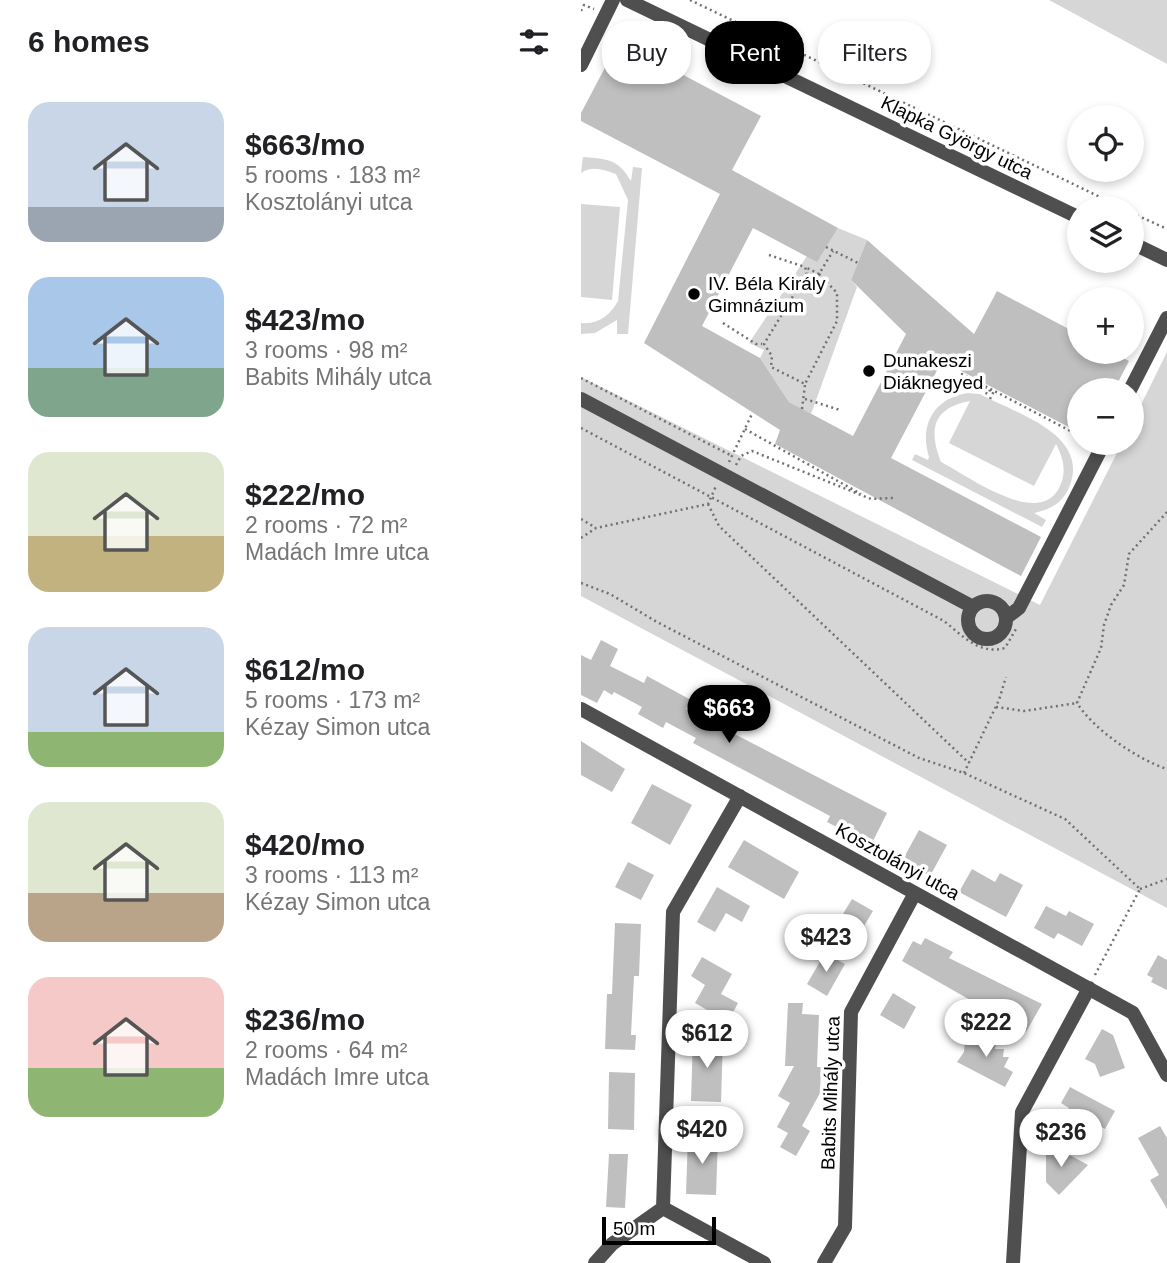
<!DOCTYPE html>
<meta charset="utf-8">
<style>
:root{--surface:#fff;--page:#f6f6f6;--text:#202124;--muted:#757577;--accent:#000}
body{margin:0;font-family:Helvetica,sans-serif;background:var(--page);color:var(--text);height:100vh;display:flex;flex-direction:column;font-size:26px;white-space:nowrap}
*{box-sizing:border-box;margin:0}
p{font-size:23px;color:var(--muted)}
.icon{flex:none;width:38px;height:38px;fill:none;stroke:currentColor;stroke-width:2;stroke-linecap:round;stroke-linejoin:round}
.map{position:relative;flex:1;overflow:hidden}
.side{display:flex;flex-direction:column;background:var(--surface);width:581px}
.side>*{flex:none}
.hud{position:absolute;left:21px;top:21px;width:458px;height:63px;display:flex;gap:14px}
.fabs{position:absolute;left:486px;top:105px;display:grid;gap:14px}
.fabs a{display:grid;place-items:center;width:77px;height:77px;border-radius:50%;background:var(--surface);box-shadow:0 4px 10px #0003;font-size:35px}
.scale{position:absolute;left:21px;bottom:18px;width:114px;box-sizing:border-box;padding-left:7px;border:4px solid #000;border-top:0;font-size:19px;line-height:24px;white-space:nowrap;color:#000;-webkit-text-stroke:5px #fff;paint-order:stroke}
.price{position:absolute;translate:-50% -60px;padding:0 16px;border-radius:24px;background:#fff;color:#222;font-size:23px;line-height:46px;filter:drop-shadow(0 2px 4px #0008)}
.price::after{content:'';position:absolute;left:50%;top:42px;width:21px;height:16px;margin-left:-10px;background:inherit;clip-path:polygon(0 0,100% 0,50% 100%)}
.price.on{background:var(--accent);color:#fff}
ul{padding:0;list-style:none}
li{display:flex;align-items:center;gap:21px;height:175px;padding:0 28px}
li span{display:grid;place-items:center;flex:none;width:196px;height:140px;border-radius:21px;color:#555}
li>.icon{margin-inline-start:auto}
span .icon{width:84px;height:84px;fill:#fffc;stroke-width:1}
li b{font-size:30px}
h2{display:flex;justify-content:space-between;align-items:center;height:84px;padding:0 28px;font-size:30px}
.tag{padding:0 24px;border-radius:28px;background:var(--surface);box-shadow:0 4px 10px #0003;font-size:24px;line-height:63px}
.tag.on{background:var(--accent);color:#fff}
main{display:flex;flex:1;min-height:0}
.map>svg:first-child{display:block}
.green{fill:#d6d6d6;fill-rule:evenodd}
.building{fill:#bfbfbf}
.lines{fill:none;stroke-linecap:round;stroke-linejoin:round}
.path{stroke:#717171;stroke-width:2.5;stroke-dasharray:2 3.5;stroke-linecap:butt}
.street{stroke:#4f4f4f;stroke-width:14}
.poi-dot{fill:#000;stroke:#fff;stroke-width:2.5}
.labels{text-anchor:middle;stroke-width:7;stroke-linejoin:round;paint-order:stroke}
.street-label{font-size:19px;fill:#000;stroke:#fff}
.poi-label{font-size:19px;fill:#000;stroke:#fff;text-anchor:start}
</style>
<main>
<section class="side">
<h2>6 homes<svg class="icon" aria-label="filters" viewBox="0 0 24 24"><path d="M4 7h16M4 17h16"/><circle cx="9" cy="7" r="2"/><circle cx="15" cy="17" r="2"/></svg></h2>
<ul>
<li><span style="background:linear-gradient(#c9d6e8 75%,#9aa5b1 0)"><svg class="icon" aria-label="home" viewBox="0 0 24 24"><path d="M3 11l9-7 9 7M6 9v11h12V9"/></svg></span><div><b>$663/mo</b><p>5 rooms · 183 m²</p><p>Kosztolányi utca</p></div></li>
<li><span style="background:linear-gradient(#a9c7e8 65%,#7fa58c 0)"><svg class="icon" aria-label="home" viewBox="0 0 24 24"><path d="M3 11l9-7 9 7M6 9v11h12V9"/></svg></span><div><b>$423/mo</b><p>3 rooms · 98 m²</p><p>Babits Mihály utca</p></div></li>
<li><span style="background:linear-gradient(#dfe7d0 60%,#c2b280 0)"><svg class="icon" aria-label="home" viewBox="0 0 24 24"><path d="M3 11l9-7 9 7M6 9v11h12V9"/></svg></span><div><b>$222/mo</b><p>2 rooms · 72 m²</p><p>Madách Imre utca</p></div></li>
<li><span style="background:linear-gradient(#c9d6e8 75%,#8fb573 0)"><svg class="icon" aria-label="home" viewBox="0 0 24 24"><path d="M3 11l9-7 9 7M6 9v11h12V9"/></svg></span><div><b>$612/mo</b><p>5 rooms · 173 m²</p><p>Kézay Simon utca</p></div></li>
<li><span style="background:linear-gradient(#dfe7d0 65%,#b9a48a 0)"><svg class="icon" aria-label="home" viewBox="0 0 24 24"><path d="M3 11l9-7 9 7M6 9v11h12V9"/></svg></span><div><b>$420/mo</b><p>3 rooms · 113 m²</p><p>Kézay Simon utca</p></div></li>
<li><span style="background:linear-gradient(#f6c9c9 65%,#8fb573 0)"><svg class="icon" aria-label="home" viewBox="0 0 24 24"><path d="M3 11l9-7 9 7M6 9v11h12V9"/></svg></span><div><b>$236/mo</b><p>2 rooms · 64 m²</p><p>Madách Imre utca</p></div></li>
</ul>
</section>
<div class="map">
<svg width="586" height="1263" viewBox="0 0 586 1263">
<rect width="100%" height="100%" fill="#fff"/>
<!-- green -->
<path class="green" d="M468 0H586V64Z
M2 157C27 159 37 159 50 181L52 167 61 168 47 334H36V320L14 333 0 334V323C17 325 29 315 37 301L47 200 35 174C24 170 11 165 0 173Z
M0 204 39 207 31 300 0 297Z
M257 228 286 240 270 280 276 287 230 414 208 402 179 358 183 350 168 343 226 256 236 261Z
M586 352V908L0 596V377L459 605 541 443H551V423Z
M387 393 399 394C433 413 508 433 489 485 482 503 471 509 453 513L465 520 461 527 331 460 334 454 347 460 348 457C338 425 353 398 387 393ZM389 401 368 443 453 486 475 444C482 458 486 471 479 486 460 530 387 476 360 462 347 429 352 408 389 401Z"/>
<!-- building -->
<path class="building" d="M38 41 180 116 151 170 257 228 236 262 172 228 121 326 179 358 208 402 272 436 325 334 270 280 286 240 393 334 416 291 499 335V352H531L548 361 533 390H499V433L361 361 310 458 460 537 440 576 194 444 199 430 63 343 139 194 0 121V113Z
M20 640 37 649 29 666 63 683 66 676 110 700 105 709 306 813 290 845 246 822 249 816 112 743 115 738 85 722 82 728 57 714 61 707 33 692 31 695 23 690 16 703 0 695V655L10 660Z
M0 741 44 769 31 792 0 775Z
M71 784 111 805 89 845 50 823Z
M338 830 366 845 349 876 321 861Z
M163 840 218 872 203 899 147 867Z
M47 862 73 875 60 900 34 887Z
M391 869 414 882 419 873 442 885 425 917 378 892Z
M136 887 169 906 161 922 145 913 134 932 116 922Z
M271 899 292 911 280 931 259 919Z
M465 906 485 916 488 911 513 924 501 946 477 933 473 939 453 928Z
M34 923 60 924 58 976H53L50 1035H55L54 1050 24 1049 26 994H31Z
M344 938 372 952 368 958 461 1004 445 1032 321 961 332 941 340 945Z
M244 953 264 964 246 996 226 984Z
M577 955 586 960V990L570 982 572 978 566 975Z
M121 957 151 974 140 994 157 1003 147 1022 114 1003 124 985 110 976Z
M312 993 335 1007 323 1029 299 1015Z
M207 1003H222L221 1014 238 1015 236 1067H240L239 1093 221 1126 229 1131 215 1156 199 1147 207 1133 196 1127 209 1103 197 1096 213 1066H204Z
M521 1029 532 1035 544 1068 519 1077 514 1064 504 1059Z
M384 1036 415 1039 414 1049H423L422 1057H428L423 1067 432 1072 424 1087 376 1062 383 1052Z
M112 1038 142 1039 140 1102 110 1101Z
M28 1072 54 1073 53 1130 27 1129Z
M489 1087 534 1111 524 1129 513 1123 508 1133 482 1119 488 1108 480 1103Z
M579 1126 586 1138V1209L569 1180 578 1175 557 1138Z
M107 1136 137 1138 135 1195 105 1194Z
M465 1142 507 1165 478 1195 465 1182Z
M28 1154H47L44 1208 25 1207Z"/>
<g class="lines">
<!-- path -->
<path class="path" d="M109 0 542 208
M0 11 3 5 13 9
M551 213 586 229
M245 247 277 263
M188 255 224 267
M238 274 256 293V321L224 384 190 367 191 356 183 344 226 273 224 267 238 274 252 251
M142 323 175 344H181
M0 378 151 456
M375 378 407 394 409 390 381 374 499 436
M224 399 259 410
M409 399 413 391
M221 409 224 385
M0 428 363 621C382 636 398 655 424 648L435 629
M164 429 280 494
M148 462 171 414
M155 465 160 456 171 451 290 499 312 498
M127 504 138 526 388 763
M586 512 548 554 543 585 530 605 523 625 520 648 496 703C513 730 556 759 586 769
M0 519 15 528
M0 538 15 528 127 504 135 486
M0 583 29 594 76 622 338 758 383 773 484 819 559 889 514 975
M415 707 443 711 496 703
M383 773 418 700 425 677
M559 889 586 879"/>
<!-- street -->
<path class="street" d="M46 0 499 218
M0 65 32 0
M551 243 586 260
M549 390 586 318
M0 399 392 607
M387 620a19 19 0 1 1 38 0a19 19 0 1 1-38 0Z
M425 618 438 608 523 443
M0 709 552 1013 586 1075
M82 1208 92 912 159 796
M82 1208 183 1263
M14 1263 31 1244 82 1208
M243 1263 264 1227 270 1012 334 893
M432 1263 441 1112 508 988"/>
</g>
<!-- markers -->
<g class="poi-dot">
<circle cx="113" cy="294" r="7"/>
<circle cx="288" cy="371" r="7"/>
</g>
<g class="labels">
<!-- street labels -->
<g class="street-label">
<text transform="translate(376 137) rotate(26)" y="7">Klapka György utca</text>
<text transform="translate(317 861) rotate(29)" y="7">Kosztolányi utca</text>
<text transform="translate(249 1093) rotate(-88)" y="7">Babits Mihály utca</text>
</g>
<!-- poi labels -->
<g class="poi-label">
<text x="127" y="290">IV. Béla Király<tspan x="127" dy="22">Gimnázium</tspan></text>
<text x="302" y="367">Dunakeszi<tspan x="302" dy="22">Diáknegyed</tspan></text>
</g>
</g>
</svg>
<div class="fabs">
<a><svg class="icon" aria-label="locate" viewBox="0 0 24 24"><circle cx="12" cy="12" r="6"/><path d="M12 2v4M12 18v4M2 12h4M18 12h4"/></svg></a>
<a><svg class="icon" aria-label="layers" viewBox="0 0 24 24"><path d="M12 4l9 5-9 5-9-5zM3 14l9 5 9-5"/></svg></a>
<a>+</a>
<a>−</a>
</div>
<div class="scale">50 m</div>
<b class="price on" style="left:148px;top:745px">$663</b>
<b class="price" style="left:245px;top:974px">$423</b>
<b class="price" style="left:405px;top:1059px">$222</b>
<b class="price" style="left:126px;top:1070px">$612</b>
<b class="price" style="left:121px;top:1166px">$420</b>
<b class="price" style="left:480px;top:1169px">$236</b>
<div class="hud">
<a class="tag">Buy</a>
<a class="tag on">Rent</a>
<a class="tag">Filters</a>
</div>
</div>
</main>
